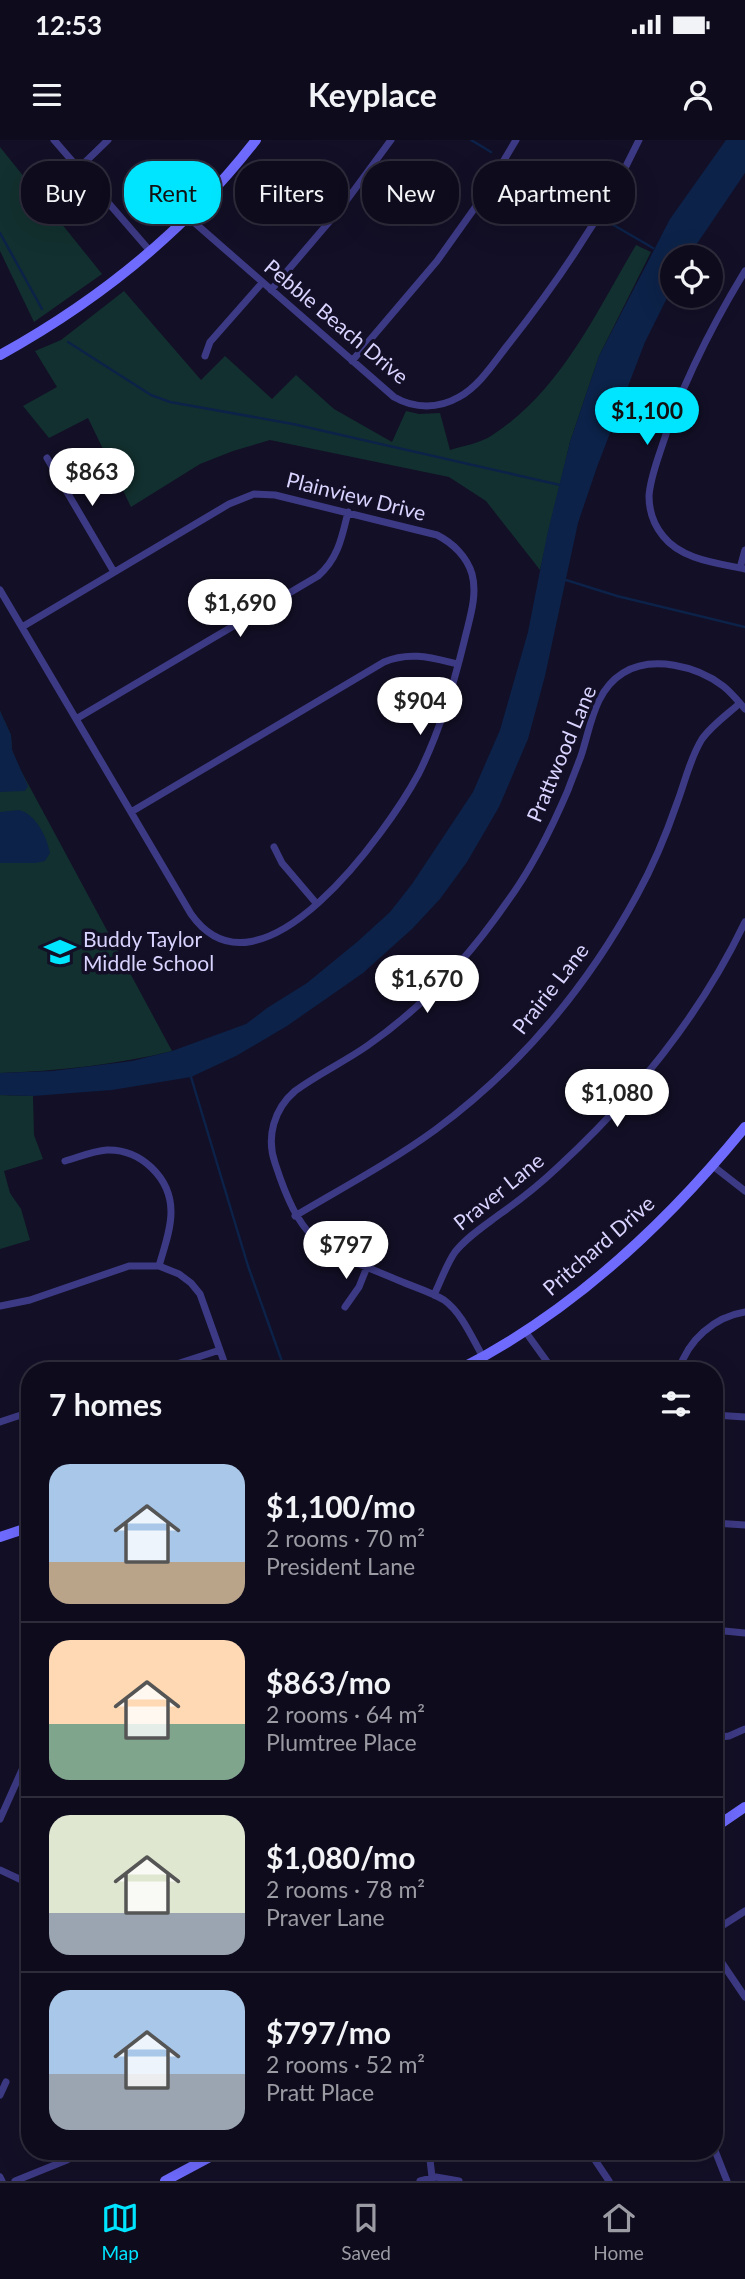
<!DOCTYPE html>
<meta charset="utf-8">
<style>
:root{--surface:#0e0b1c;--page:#171425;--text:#f1f3f6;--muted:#9b9ba3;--line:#2e2b3b;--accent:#00e5ff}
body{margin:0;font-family:Lato,sans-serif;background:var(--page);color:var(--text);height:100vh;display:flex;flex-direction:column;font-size:26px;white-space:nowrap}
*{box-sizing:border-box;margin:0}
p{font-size:23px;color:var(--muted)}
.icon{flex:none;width:38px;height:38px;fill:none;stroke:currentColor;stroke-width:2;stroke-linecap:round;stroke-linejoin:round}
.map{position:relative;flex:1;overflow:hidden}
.drawer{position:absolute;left:21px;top:1222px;width:702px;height:798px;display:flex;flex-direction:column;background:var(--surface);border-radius:28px;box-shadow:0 7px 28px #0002,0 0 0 2px var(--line)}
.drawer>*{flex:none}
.banner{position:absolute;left:21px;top:21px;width:704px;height:63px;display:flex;gap:14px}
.controls{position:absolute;left:660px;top:105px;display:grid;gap:14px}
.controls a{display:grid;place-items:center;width:63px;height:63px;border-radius:50%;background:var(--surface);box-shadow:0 7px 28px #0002,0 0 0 2px var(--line);font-size:35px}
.price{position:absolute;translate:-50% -60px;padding:0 16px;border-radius:24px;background:#fff;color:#222;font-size:23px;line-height:46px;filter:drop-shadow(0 2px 4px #0008)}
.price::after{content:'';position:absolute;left:50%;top:42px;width:21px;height:16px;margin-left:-10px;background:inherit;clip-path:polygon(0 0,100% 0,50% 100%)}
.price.active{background:var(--accent);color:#111}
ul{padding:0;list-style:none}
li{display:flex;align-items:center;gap:21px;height:175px;padding:0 28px}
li+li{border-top:2px solid var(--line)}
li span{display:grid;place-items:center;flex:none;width:196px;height:140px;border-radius:21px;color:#555}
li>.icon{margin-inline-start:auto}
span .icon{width:84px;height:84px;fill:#fffc;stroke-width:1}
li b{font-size:30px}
h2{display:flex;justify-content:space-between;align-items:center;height:84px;padding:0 28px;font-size:30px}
.chip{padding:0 24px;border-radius:28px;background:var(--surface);box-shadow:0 7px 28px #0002,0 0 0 2px var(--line);font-size:24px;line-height:63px}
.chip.active{background:var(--accent);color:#111}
.status{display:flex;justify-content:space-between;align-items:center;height:49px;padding:0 35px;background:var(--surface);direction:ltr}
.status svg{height:19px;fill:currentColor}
header{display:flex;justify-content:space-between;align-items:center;height:91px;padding:0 28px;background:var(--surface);font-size:32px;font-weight:700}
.dock{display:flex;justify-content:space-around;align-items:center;height:98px;border-top:2px solid var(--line);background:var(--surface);font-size:19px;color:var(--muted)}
.dock a{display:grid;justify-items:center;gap:4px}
.dock .active{color:var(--accent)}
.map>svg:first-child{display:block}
.green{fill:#12302f}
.water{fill:#0c2248}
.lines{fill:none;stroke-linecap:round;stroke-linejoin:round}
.stream{stroke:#0c2248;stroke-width:2.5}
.street{stroke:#3d3a85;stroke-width:7}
.secondary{stroke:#6f6bff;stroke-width:10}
.labels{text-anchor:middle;stroke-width:7;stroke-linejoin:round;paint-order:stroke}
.street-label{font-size:21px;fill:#d9d4ff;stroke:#130f26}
.poi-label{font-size:21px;fill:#d9d4ff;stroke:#130f26;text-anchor:start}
</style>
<div class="status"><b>12:53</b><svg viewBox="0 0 49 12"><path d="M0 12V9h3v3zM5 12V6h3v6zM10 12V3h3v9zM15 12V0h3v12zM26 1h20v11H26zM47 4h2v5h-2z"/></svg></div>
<header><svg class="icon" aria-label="menu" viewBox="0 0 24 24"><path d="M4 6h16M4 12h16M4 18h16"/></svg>Keyplace<svg class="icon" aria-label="person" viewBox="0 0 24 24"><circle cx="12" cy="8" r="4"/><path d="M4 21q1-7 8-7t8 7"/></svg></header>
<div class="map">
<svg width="745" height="2041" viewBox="0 0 745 2041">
<rect width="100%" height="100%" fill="#130f26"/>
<!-- green -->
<path class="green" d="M0 7 102 134 34 182 0 111Z
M636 105 651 112 599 216 570 302 540 430 486 361 449 337 270 300 233 311 200 324 131 367 88 278 49 298 23 266 57 247 35 211 61 200 124 151 201 240 225 216 272 259 296 235 334 269 392 302 406 271 419 274 440 273 450 310C463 306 480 303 491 296 561 251 595 174 636 105Z
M0 571 11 595 12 610 19 627 172 911C115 925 58 931 0 933Z
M0 955 33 956 34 995 43 1019 4 1031 10 1053 21 1069 30 1100 0 1109Z"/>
<!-- water -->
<path class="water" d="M726 0H745V33L688 117H672V148L645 202 597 327 578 383 545 536 528 599 499 667 467 722 440 759 412 789 363 833 287 886 236 916 191 937 112 950 33 956 0 955V933L52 931 132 921 172 911 246 884 267 868 307 843 357 802 390 772 412 744 473 652 500 590 528 492 547 395 570 302 599 216 670 79Z
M0 571 11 595 12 610 28 646 25 651 0 652Z
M19 670C36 674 47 697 50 713L45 721 36 723H0V672Z"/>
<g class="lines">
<!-- stream -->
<path class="stream" d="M471 0 491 12
M516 30 583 70
M610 83 653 108
M0 93 42 169
M68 202 151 255 170 262 293 284 560 345
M566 440 617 456 745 487
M191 937 248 1126 285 1230"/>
<!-- street -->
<path class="street" d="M54 0 150 111
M79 28 108 0
M188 77 394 257C415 269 438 269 459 257 479 246 493 224 507 206 557 143 604 74 639 0
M745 131C711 187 681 246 661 309 656 324 650 340 649 356 649 370 654 385 663 396 682 420 717 423 745 429
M271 150 341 68 391 0
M205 216 210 202 262 143
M352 221 437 121 479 62 516 0
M47 318 114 432
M740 428 745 410
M0 450 191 774C260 872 388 691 419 633 440 591 453 547 464 502 469 480 478 456 472 434 467 417 453 403 437 395L275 355 254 354 229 364 22 487
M76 579 318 436C338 419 342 397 348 372
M131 672 384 522C410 511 432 518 458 524
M274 707 282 723 316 763
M65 1021C79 1017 93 1011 107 1010 141 1009 171 1038 171 1072 171 1090 164 1108 159 1126
M713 1026 745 1051
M295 1076C342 1048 391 1022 435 990 519 928 587 847 637 755 653 726 666 695 677 663 685 642 690 618 702 599 712 585 728 574 740 563
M434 1155C441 1141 446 1125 455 1112 467 1097 484 1086 500 1074 520 1060 540 1044 558 1027 634 957 700 876 745 782
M0 1166 30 1160 129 1126H159L179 1134 191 1143 200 1154 227 1230
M345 1167 359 1147 367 1127
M525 1191 553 1230
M483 1217C472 1198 462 1173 444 1160 431 1152 414 1147 400 1141 322 1108 303 1109 275 1023 266 997 274 969 295 951 318 934 344 922 367 906 422 868 469 817 507 762 532 728 551 690 568 650 572 639 577 627 581 616 591 586 594 551 623 533 652 515 697 526 723 546 731 552 738 561 745 569
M158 1230 220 1210
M679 1230C688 1200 714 1177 745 1172
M714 1275 745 1277
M0 1282 30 1272
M714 1383 745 1385
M714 1490 745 1493
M714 1598 729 1596 745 1589
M0 1679 30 1612
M0 1730 30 1744
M714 1791 745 1771
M714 1811 745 1857
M0 1955 6 1942
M714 2008 727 2041
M429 2011 432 2037
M589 2011 609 2041
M0 2037 2 2041
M15 2041 67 2020 83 2011
M420 2041 436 2037 459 2041"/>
<!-- secondary -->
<path class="secondary" d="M0 215C98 161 187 89 256 0
M458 1230C571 1173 666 1084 745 987
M0 1397 30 1387
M714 1688 745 1667
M165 2041 221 2011"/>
</g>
<!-- icons -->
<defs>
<symbol id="school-bare" viewBox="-9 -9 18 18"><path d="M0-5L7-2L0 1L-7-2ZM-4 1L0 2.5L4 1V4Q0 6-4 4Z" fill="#00e5ff" stroke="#130f26" stroke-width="2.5" paint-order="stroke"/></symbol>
</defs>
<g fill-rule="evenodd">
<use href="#school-bare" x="38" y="790" width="44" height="44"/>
</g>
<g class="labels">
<!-- street labels -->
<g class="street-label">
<text transform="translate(336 182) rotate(40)" y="7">Pebble Beach Drive</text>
<text transform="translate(356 357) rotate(14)" y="7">Plainview Drive</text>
<text transform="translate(562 614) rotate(-67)" y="7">Prattwood Lane</text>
<text transform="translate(551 849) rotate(-52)" y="7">Prairie Lane</text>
<text transform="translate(499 1052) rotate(-39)" y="7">Praver Lane</text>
<text transform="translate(599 1106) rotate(-41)" y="7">Pritchard Drive</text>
</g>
<!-- poi labels -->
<g class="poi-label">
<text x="83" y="807">Buddy Taylor<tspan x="83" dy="24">Middle School</tspan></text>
</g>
</g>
</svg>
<div class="controls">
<a><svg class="icon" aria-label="locate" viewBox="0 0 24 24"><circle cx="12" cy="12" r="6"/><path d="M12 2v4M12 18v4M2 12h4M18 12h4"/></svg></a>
</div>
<b class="price active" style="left:647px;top:307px">$1,100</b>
<b class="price" style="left:92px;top:368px">$863</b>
<b class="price" style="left:240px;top:499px">$1,690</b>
<b class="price" style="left:420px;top:597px">$904</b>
<b class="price" style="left:427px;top:875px">$1,670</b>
<b class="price" style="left:617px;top:989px">$1,080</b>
<b class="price" style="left:346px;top:1141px">$797</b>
<div class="banner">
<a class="chip">Buy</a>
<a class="chip active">Rent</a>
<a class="chip">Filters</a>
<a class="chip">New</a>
<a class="chip">Apartment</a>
</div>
<section class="drawer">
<h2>7 homes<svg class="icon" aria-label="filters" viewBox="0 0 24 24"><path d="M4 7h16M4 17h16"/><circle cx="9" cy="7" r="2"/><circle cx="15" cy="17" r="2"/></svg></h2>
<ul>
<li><span style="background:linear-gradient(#a9c7e8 70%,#b9a48a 0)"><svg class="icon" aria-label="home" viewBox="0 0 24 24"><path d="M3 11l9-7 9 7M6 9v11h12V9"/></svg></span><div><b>$1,100/mo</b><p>2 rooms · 70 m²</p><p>President Lane</p></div></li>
<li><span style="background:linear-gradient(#ffd9b3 60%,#7fa58c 0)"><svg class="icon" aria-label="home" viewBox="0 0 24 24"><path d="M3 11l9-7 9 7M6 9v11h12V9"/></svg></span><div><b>$863/mo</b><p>2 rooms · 64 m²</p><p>Plumtree Place</p></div></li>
<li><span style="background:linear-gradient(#dfe7d0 70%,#9aa5b1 0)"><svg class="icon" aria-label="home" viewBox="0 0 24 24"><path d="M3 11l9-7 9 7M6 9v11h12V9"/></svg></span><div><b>$1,080/mo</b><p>2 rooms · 78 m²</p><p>Praver Lane</p></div></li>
<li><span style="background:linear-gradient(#a9c7e8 60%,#9aa5b1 0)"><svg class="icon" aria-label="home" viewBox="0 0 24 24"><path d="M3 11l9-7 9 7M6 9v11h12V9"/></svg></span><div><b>$797/mo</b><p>2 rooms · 52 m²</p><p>Pratt Place</p></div></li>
</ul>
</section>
</div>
<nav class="dock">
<a class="active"><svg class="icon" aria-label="map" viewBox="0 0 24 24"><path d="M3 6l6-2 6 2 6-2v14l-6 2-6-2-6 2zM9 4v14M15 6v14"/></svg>Map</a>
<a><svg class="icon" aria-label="saved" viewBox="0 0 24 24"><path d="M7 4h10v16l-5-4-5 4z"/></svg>Saved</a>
<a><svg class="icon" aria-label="home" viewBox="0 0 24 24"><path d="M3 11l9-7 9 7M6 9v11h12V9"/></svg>Home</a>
</nav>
